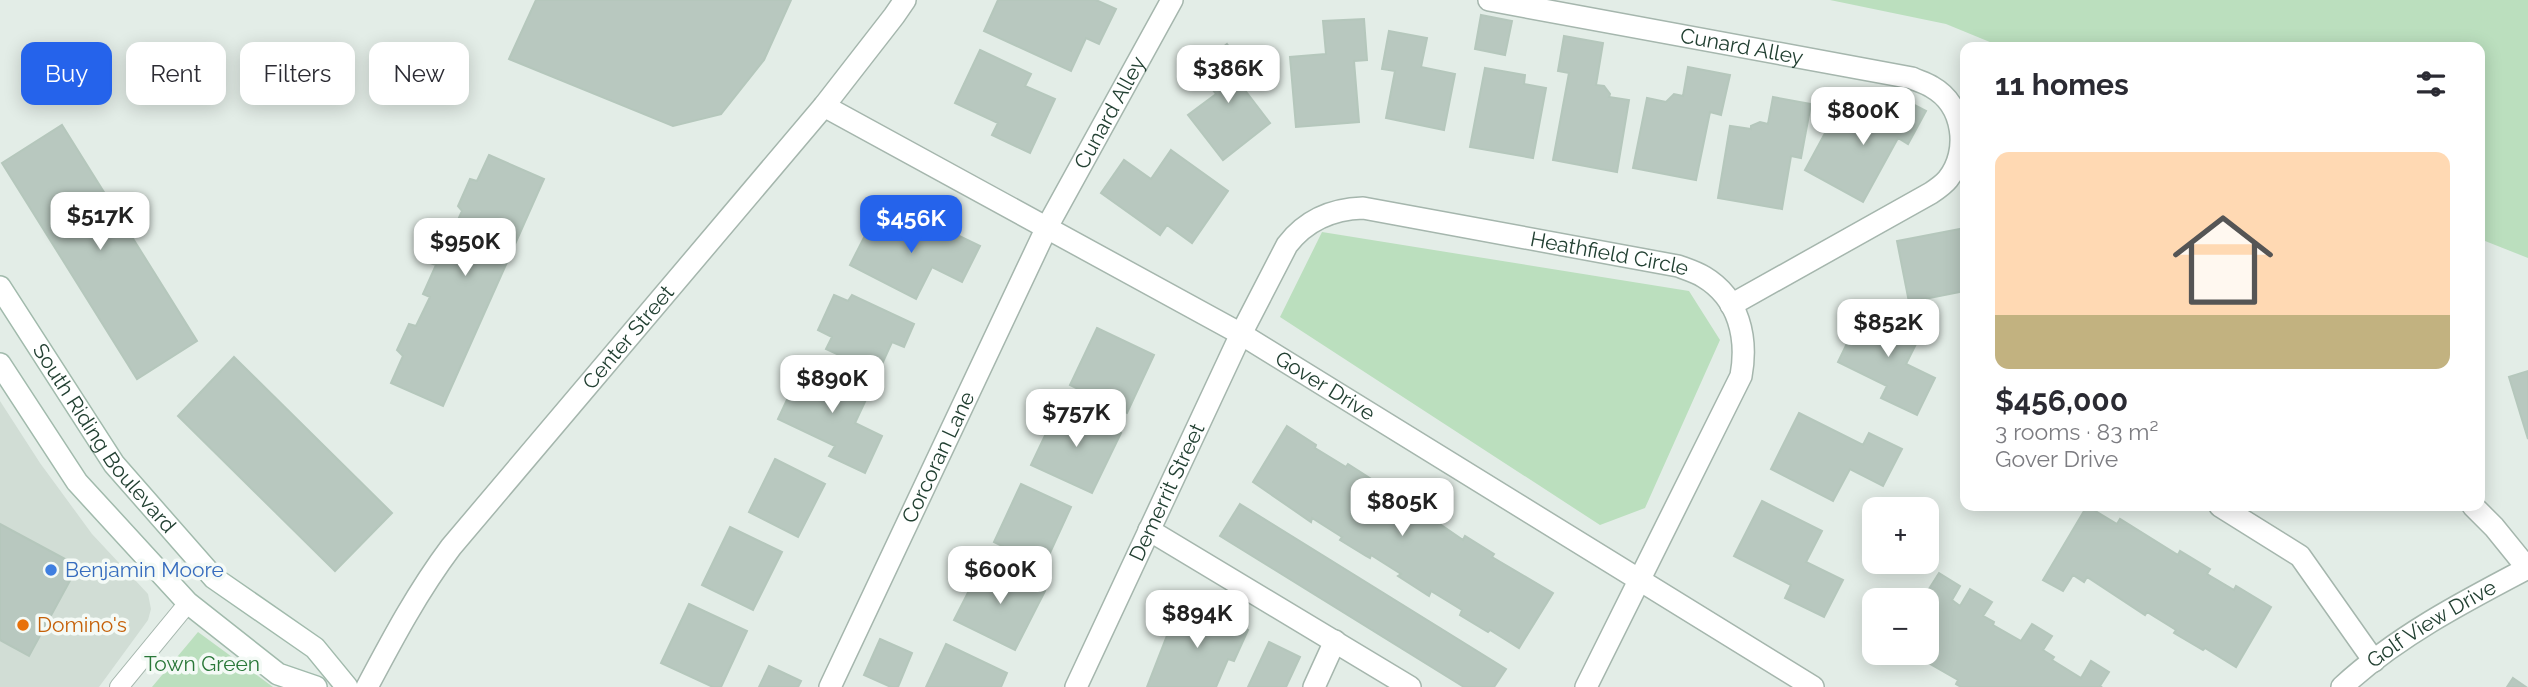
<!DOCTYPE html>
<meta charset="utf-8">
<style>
:root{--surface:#fff;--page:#f2f2f3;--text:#2b2b33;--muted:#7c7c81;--line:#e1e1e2;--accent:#2563eb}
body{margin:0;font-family:Raleway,sans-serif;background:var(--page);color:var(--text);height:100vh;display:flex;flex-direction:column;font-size:26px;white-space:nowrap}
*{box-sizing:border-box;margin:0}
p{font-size:23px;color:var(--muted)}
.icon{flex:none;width:38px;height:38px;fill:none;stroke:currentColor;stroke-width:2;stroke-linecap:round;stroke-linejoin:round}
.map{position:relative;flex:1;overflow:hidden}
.details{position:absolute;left:1960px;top:42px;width:525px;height:469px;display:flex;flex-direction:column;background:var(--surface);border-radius:14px;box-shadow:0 4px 18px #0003}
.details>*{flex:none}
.banner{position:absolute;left:21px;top:42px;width:665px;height:63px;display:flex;gap:14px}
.controls{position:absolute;left:1862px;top:497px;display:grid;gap:14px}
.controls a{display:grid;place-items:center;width:77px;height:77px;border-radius:14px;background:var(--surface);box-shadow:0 4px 18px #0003;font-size:35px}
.price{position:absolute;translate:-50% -60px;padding:0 16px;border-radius:14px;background:#fff;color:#222;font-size:23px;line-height:46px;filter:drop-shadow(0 2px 4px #0008)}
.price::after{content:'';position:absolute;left:50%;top:42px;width:21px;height:16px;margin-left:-10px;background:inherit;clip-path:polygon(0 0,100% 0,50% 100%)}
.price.active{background:var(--accent);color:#fff}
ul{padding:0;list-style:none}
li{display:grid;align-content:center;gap:14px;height:371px;padding:0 35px}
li+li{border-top:2px solid var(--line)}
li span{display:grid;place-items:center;height:217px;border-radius:14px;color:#555}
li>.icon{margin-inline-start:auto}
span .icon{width:126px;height:126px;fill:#fffc;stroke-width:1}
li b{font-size:30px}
h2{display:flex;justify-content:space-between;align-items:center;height:84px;padding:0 35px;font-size:30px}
.chip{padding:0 24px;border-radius:14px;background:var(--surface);box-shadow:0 4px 18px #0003;font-size:24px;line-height:63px}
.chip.active{background:var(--accent);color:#fff}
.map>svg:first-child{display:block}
.built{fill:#d1ddd5}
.green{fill:#bbdfbe}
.building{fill:#b8c8bf;stroke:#b5c7bc;stroke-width:2}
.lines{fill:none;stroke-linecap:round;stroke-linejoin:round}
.lane-casing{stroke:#a5b6ad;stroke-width:20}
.street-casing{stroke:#a5b6ad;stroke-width:24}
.secondary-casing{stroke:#a1baac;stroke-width:24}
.lane{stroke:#fff;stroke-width:18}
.street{stroke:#fff;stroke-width:21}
.secondary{stroke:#fff;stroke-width:21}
.shop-dot{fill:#3f7fe0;stroke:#f4faf6;stroke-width:2.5}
.food-dot{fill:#e8710a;stroke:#f4faf6;stroke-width:2.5}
.labels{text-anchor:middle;stroke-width:7;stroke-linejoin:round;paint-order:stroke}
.street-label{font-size:21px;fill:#224032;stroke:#f4faf6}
.shop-label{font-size:21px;fill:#366cbe;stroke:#f4faf6;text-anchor:start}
.food-label{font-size:21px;fill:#c56008;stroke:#f4faf6;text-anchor:start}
.park-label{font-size:21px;fill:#2a7839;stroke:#f4faf6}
</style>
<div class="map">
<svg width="2528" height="687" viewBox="0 0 2528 687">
<rect width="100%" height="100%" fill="#e3ede7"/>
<!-- built -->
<path class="built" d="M0 401 40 463 92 534 148 594 151 609 148 620 99 687H0Z"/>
<!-- green -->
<path class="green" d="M1830 0H2528V258L2480 239V47H2002L1946 24Z
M1322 232 1689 291 1720 340 1645 508 1600 525 1280 317Z
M198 632 273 687H152Z"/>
<!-- building -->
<path class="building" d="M536 0H791L764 60 721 114 673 126 509 59Z
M998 0H1096L1116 9 1099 44 1086 38 1071 71 984 31Z
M1481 15 1512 21 1505 55 1475 49Z
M1364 19 1367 60 1354 61 1359 122 1296 127 1290 57 1326 54 1323 21Z
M1389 31 1427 38 1421 67 1455 74 1444 130 1386 118 1395 71 1382 69Z
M1564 36 1603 43 1596 85 1604 86 1610 94 1609 97 1629 100 1617 172 1553 160 1569 73 1558 71Z
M1227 44 1252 76 1241 85 1270 123 1223 160 1188 115 1216 94 1196 69Z
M980 50 1031 74 1025 86 1055 99 1030 153 992 135 998 123 955 103Z
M1688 67 1730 75 1721 115 1710 112 1696 180 1633 168 1647 98 1666 102 1674 94 1683 96Z
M1485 68 1525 75 1524 84 1546 88 1533 158 1470 147Z
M1891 93 1926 111 1908 144 1898 138 1863 202 1805 170 1837 111 1871 129Z
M1773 97 1811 104 1801 158 1791 156 1782 209 1718 198 1730 126 1751 129V126L1760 122 1768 124Z
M62 125 197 341 137 379 2 163Z
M1171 150 1228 191 1192 243 1167 225 1160 235 1101 193 1124 160 1151 179Z
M489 155 544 179 443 406 391 383 403 356 397 350 409 324 416 326 430 297 423 294 436 265 430 263 443 234 450 238 462 211 458 206 470 179 477 181Z
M878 210 939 241 945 229 980 246 962 282 932 267 916 299 850 265Z
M1965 228V291L1909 302 1897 241Z
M834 295 848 301 852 295 914 324 904 347 892 342 878 373 826 349 832 337 818 330Z
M1865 306 1921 334 1906 364 1935 378 1917 415 1881 398 1887 386 1838 362Z
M1097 328 1154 355 1127 413 1070 385Z
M234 357 392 513 335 571 178 416Z
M805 361 870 391 855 423 882 436 865 473 829 456 835 446 778 419Z
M2528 371V439L2509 377Z
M1060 404 1121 433 1092 493 1031 465Z
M1799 413 1863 445 1869 433 1902 449 1883 486 1850 469 1833 501 1771 469Z
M1287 426 1316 445 1315 448 1346 467 1348 464 1376 482 1374 485 1403 504 1405 500 1463 540 1465 536 1494 554 1492 557 1553 593 1519 648 1490 630 1488 632 1460 615 1462 610 1431 591 1429 596 1398 576 1401 574 1371 555 1370 558 1366 556 1340 540 1342 537 1312 518 1311 522 1253 482Z
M775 459 825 484 798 537 749 512Z
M1021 484 1071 507 1044 566 994 542Z
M1762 501 1822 531 1806 562 1843 580 1824 617 1785 598 1791 585 1734 556Z
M1240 504 1506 669 1494 687H1464L1220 536Z
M2087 506 2117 524 2120 519 2178 555 2180 551 2210 569 2207 574 2234 590 2236 586 2271 607 2236 667 2205 648 2203 650 2174 633 2176 630 2147 612 2145 615 2087 577 2084 582 2073 575 2063 591 2043 580Z
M0 524 78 566 29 656 0 640Z
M730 527 782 552 753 610 702 585Z
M984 561 1045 591 1015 650 954 620Z
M1939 573 1960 586 1952 600 1960 606 1970 589 1992 602 1983 616 1994 622 1993 625 2021 641 2032 624 2052 636 2043 650 2054 657 2052 660 2081 678 2091 661 2109 672 2100 686 2102 687H1961L1956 684 1958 680 1911 653H1927V600H1922Z
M1186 602 1248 630 1234 661 1228 659 1216 687H1147L1170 628 1174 630Z
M689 604 747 631 721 687H713L661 663Z
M880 639 912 653 898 687H891L864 675Z
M1269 642 1300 657 1286 687H1248Z
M946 644 1007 673 1001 687H926Z
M769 666 801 681 798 687H759Z
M2513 678 2526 687H2507Z"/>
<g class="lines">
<defs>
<path id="lane" d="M119 687 188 603"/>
<g id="street">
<path id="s1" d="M1489 0 1912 78C1918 81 1926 83 1932 87 1964 105 1970 151 1948 179 1944 184 1937 189 1931 193L1731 305"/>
<path id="s2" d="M824 106 1241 334 1813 687"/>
<path d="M2220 506 2300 556 2374 661"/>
<path d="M2473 506 2494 527 2528 569"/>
<path d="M1149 530 1410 687"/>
<path id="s3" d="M367 687C393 638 418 591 451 547L824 106 894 16 905 0"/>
<path id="s4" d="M830 687 1047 227 1172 0"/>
<path id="s5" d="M1076 687 1241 334 1287 245C1306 220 1333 209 1363 208L1678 266C1686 269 1696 272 1704 277 1739 298 1748 338 1741 376L1586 687"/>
<path d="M1314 687 1335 641"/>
<path id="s6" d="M2342 687C2396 637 2463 602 2528 568"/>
</g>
<g id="secondary">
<path id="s7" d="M0 287 114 464 214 578 315 648 347 687"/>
<path d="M0 364 77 482 188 603 278 674 316 687"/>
</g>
</defs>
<!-- lane casing -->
<use href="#lane" class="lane-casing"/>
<!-- street casing -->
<use href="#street" class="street-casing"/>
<!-- secondary casing -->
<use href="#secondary" class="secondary-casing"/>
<!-- lane -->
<use href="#lane" class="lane"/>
<!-- street -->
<use href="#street" class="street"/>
<!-- secondary -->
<use href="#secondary" class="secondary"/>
</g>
<!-- markers -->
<circle class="shop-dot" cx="51" cy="570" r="7"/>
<circle class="food-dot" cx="23" cy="625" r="7"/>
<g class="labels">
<!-- street labels -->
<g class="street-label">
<text dy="7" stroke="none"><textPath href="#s1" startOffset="257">Cunard Alley</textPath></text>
<text dy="7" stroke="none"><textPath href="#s4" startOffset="639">Cunard Alley</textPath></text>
<text dy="7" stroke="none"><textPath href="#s5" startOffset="828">Heathfield Circle</textPath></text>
<text dy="7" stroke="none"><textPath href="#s3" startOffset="438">Center Street</textPath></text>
<text dy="7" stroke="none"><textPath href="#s2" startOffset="574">Gover Drive</textPath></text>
<text dy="7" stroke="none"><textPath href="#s7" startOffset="184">South Riding Boulevard</textPath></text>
<text dy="7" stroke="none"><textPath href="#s4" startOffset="254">Corcoran Lane</textPath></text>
<text dy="7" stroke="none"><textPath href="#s5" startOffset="215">Demerrit Street</textPath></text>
<text dy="7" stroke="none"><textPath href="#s6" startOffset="110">Golf View Drive</textPath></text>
</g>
<!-- shop labels -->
<g class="shop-label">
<text x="65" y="577">Benjamin Moore</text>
</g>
<!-- food labels -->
<g class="food-label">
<text x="37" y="632">Domino's</text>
</g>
<!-- park labels -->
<g class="park-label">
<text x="202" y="671">Town Green</text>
</g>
</g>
</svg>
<div class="controls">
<a>+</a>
<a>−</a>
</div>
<b class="price" style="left:1228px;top:105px">$386K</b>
<b class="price" style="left:1863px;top:147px">$800K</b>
<b class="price" style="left:100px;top:252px">$517K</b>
<b class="price active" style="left:911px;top:255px">$456K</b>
<b class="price" style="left:465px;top:278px">$950K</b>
<b class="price" style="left:1888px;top:359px">$852K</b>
<b class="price" style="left:832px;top:415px">$890K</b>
<b class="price" style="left:1076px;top:449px">$757K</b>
<b class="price" style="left:1402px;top:538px">$805K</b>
<b class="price" style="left:1000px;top:606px">$600K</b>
<b class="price" style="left:1197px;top:650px">$894K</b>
<div class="banner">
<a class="chip active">Buy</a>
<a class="chip">Rent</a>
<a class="chip">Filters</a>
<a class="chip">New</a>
</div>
<section class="details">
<h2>11 homes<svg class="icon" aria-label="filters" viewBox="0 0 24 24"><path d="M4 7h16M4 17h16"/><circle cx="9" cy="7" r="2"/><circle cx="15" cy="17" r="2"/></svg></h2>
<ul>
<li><span style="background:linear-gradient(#ffd9b3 75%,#c2b280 0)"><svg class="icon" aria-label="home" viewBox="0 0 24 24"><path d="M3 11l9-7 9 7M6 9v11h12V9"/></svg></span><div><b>$456,000</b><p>3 rooms · 83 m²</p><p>Gover Drive</p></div></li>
</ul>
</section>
</div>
